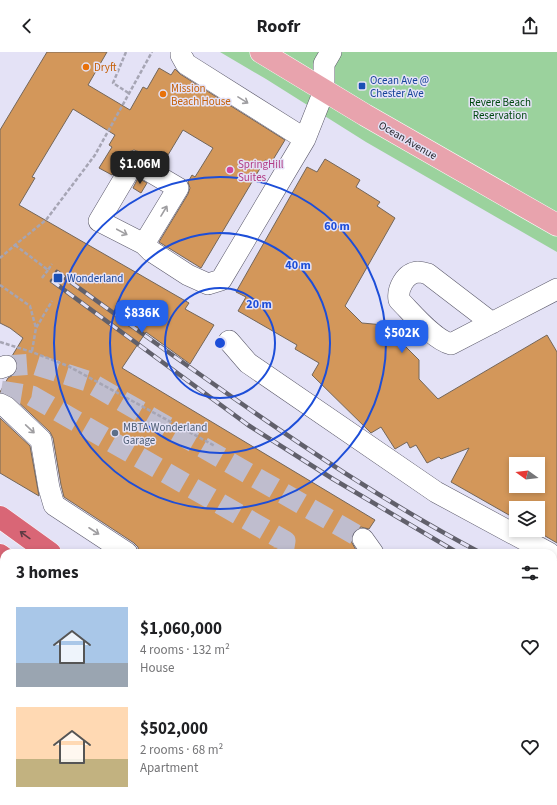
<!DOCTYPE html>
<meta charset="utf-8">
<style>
:root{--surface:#fff;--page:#f2f2f2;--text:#202124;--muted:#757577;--accent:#2563eb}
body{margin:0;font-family:"Source Sans 3",sans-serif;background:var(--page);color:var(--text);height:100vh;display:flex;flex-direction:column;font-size:15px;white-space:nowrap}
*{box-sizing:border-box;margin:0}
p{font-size:13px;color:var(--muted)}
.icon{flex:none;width:22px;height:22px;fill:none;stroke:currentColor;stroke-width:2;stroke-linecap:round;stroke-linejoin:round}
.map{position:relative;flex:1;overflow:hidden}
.details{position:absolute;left:0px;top:497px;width:557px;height:256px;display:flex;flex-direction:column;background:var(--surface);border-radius:12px 12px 0 0;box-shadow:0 2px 6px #0003}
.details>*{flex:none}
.needle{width:26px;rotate:285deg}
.buttons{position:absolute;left:509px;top:405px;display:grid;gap:8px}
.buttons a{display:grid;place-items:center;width:36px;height:36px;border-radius:0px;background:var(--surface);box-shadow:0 2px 6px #0003;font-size:20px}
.price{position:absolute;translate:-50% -34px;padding:0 9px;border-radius:8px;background:var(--accent);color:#fff;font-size:13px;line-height:26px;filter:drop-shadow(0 1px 2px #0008)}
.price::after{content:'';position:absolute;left:50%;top:24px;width:12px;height:9px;margin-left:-6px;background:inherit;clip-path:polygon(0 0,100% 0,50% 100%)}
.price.active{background:#222;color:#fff}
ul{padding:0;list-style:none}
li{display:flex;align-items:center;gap:12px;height:100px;padding:0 16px}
li span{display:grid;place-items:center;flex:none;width:112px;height:80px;border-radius:0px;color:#555}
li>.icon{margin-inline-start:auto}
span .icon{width:48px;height:48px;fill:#fffc;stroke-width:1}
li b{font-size:17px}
h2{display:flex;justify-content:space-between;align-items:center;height:48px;padding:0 16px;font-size:17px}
header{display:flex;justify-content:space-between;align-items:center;height:52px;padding:0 16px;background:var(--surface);font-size:18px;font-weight:700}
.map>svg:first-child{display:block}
.commercial{fill:#eed4cf}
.green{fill:#9bd29d}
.building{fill:#d3975a;stroke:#746659;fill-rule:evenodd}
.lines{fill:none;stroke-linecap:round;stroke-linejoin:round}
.minor-tunnel{stroke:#bfbdce;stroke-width:21;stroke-dasharray:21 10;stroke-linecap:butt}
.minor-casing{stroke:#5b596a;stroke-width:22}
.major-casing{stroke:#fff;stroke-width:23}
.highway-casing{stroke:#fff;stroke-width:23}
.path{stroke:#a6a5b4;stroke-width:2.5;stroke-dasharray:4 2;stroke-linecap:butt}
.minor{stroke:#fff;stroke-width:21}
.major{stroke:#e8a3ad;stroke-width:22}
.highway{stroke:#d96676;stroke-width:22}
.rail-casing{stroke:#61606b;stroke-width:4.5}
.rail{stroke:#e4e2f6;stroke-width:3;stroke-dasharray:9;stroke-linecap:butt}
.oneway{stroke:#9f9ea1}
.oneway2{stroke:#5e3b44}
.ring{fill:none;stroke:#1d4ed8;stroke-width:2}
.food-dot{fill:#e8710a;stroke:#e4e2f6;stroke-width:1.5}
.transit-dot{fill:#1a4fb4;stroke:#e4e2f6;stroke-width:1.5}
.hotel-dot{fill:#d1479c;stroke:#e4e2f6;stroke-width:1.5}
.service-dot{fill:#5c6f8a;stroke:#e4e2f6;stroke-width:1.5}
.labels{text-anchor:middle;stroke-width:3;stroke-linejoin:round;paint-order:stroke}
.food-label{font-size:11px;fill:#c56008;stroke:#e4e2f6;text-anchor:start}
.transit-label{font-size:11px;fill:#164399;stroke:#e4e2f6;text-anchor:start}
.park-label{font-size:11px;fill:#00480f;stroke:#e4e2f6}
.street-label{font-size:11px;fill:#29282f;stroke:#e4e2f6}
.hotel-label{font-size:11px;fill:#b23c85;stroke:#e4e2f6;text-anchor:start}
.service-label{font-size:11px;fill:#4e5e75;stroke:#e4e2f6;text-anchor:start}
.centre{fill:#1d4ed8;stroke:#e4e2f6;stroke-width:2}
.ring-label{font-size:12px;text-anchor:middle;font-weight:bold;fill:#1d4ed8;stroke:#e4e2f6;stroke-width:3;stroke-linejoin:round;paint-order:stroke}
</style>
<header><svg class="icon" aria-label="back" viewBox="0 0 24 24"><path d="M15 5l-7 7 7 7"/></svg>Roofr<svg class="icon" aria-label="share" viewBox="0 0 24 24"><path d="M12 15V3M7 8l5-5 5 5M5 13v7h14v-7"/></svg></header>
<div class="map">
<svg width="557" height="753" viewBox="0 0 557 753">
<rect width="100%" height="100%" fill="#e4e2f6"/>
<!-- commercial -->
<path class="commercial" d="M553 739 557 740V753H474L477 749H553Z"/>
<!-- green -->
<path class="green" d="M220 0H557V200L366 90 266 27Z
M204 749H394L393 753H205Z"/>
<!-- building -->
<path class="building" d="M47 0H107L88 33 130 58 143 35 147 37 159 16 171 23 175 17 180 22 285 88 271 111 265 108 201 216 159 190 188 142 190 136 188 130 192 123 195 125 213 96 183 78 162 113 140 100 134 98 128 100 124 104 112 123 99 116 112 95 109 93 115 83 73 57 32 125 35 126 19 153 189 251 185 257 214 273 190 312 146 280 122 316 375 468 369 477 361 475 356 478 352 482 351 489 356 498 354 501H139L138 495 134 491 64 445 61 433 53 386 50 380 14 346 5 341 0 340 8 326 15 322 18 317 17 310 12 304 23 286 10 276 0 271V78Z
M325 107 360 128 356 135 380 150 377 154 395 166 345 254 362 271 384 273 419 308V327L438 347 547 283 557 300V491L535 478H538V456H516V467L451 430 469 396 441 407 439 405 427 411 416 393 410 396 407 390 395 397 381 375 371 381 369 379 312 323 319 311 295 297 297 293 238 259 246 245 236 240 307 115 317 120ZM516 412H538V434H516Z
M138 126 147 131 141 141 133 136Z
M0 366 30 394 39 444 0 421Z"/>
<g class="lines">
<!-- minor-tunnel -->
<path class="minor-tunnel" d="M6 314 34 312 87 329 363 487
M1 339 32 344 285 489 283 501"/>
<defs>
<path id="minor" d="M181 0V3L186 12 305 87
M144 192 178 136 134 110 99 169 144 192 151 199 188 223 208 232 221 228 305 87 324 39V12L331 0
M492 271 428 222C425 221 421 220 418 220 405 221 397 237 399 248 412 261 434 288 451 292L557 237
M229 289 248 311 436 440 549 501
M0 316 6 314
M0 352 6 355 41 388 49 436 54 453 127 501
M363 487 373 501
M553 586 557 588
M0 730 4 729"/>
<path id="major" d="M261 0 365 63 557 173
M553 698 557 699"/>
<path id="highway" d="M0 465 50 501
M0 503 4 506
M190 749 191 753
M412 753 413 749"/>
</defs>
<!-- minor casing -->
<use href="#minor" class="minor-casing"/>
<!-- major casing -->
<use href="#major" class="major-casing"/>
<!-- highway casing -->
<use href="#highway" class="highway-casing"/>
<!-- path -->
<path class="path" d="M126 0 113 31 130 42
M15 193 48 218 52 212
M0 206 15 193 46 168 95 103 152 0
M42 226 48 218
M0 233 30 254 36 276
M0 290 32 300 68 314 215 394
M32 299 36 276 52 249"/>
<!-- minor -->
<use href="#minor" class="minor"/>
<!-- major -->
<use href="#major" class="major"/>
<!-- highway -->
<use href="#highway" class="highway"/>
<defs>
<path id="rail" d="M57 220C109 258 162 296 215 333 300 393 388 452 481 501
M52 229 248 373 333 427 458 501
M553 539 557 541
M553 551 557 553"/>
</defs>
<!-- rail casing -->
<use href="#rail" class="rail-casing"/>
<!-- rail -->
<use href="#rail" class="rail"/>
</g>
<!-- one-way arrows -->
<defs><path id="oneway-shaft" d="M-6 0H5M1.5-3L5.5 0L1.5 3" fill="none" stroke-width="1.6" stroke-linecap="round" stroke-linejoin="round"/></defs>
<g class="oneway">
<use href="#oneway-shaft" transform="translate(243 48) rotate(32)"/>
<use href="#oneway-shaft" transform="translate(164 159) rotate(-59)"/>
<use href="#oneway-shaft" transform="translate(122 180) rotate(28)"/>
<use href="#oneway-shaft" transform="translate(30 377) rotate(43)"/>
<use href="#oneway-shaft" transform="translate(94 479) rotate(33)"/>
</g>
<use class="oneway2" href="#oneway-shaft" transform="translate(25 483) rotate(-144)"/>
<!-- distance rings -->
<g class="ring">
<circle cx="220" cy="291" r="55"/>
<circle cx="220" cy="291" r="110"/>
<circle cx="220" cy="291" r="166"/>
</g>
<!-- markers -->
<g class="food-dot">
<circle cx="86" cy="15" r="4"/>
<circle cx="163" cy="42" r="4"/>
</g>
<g class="transit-dot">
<rect x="358" y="30" width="8" height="8" rx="2"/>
<rect x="53" y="221" width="10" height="10" rx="2"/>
</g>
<circle class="hotel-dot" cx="230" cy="118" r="4"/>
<circle class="service-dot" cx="115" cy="381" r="4"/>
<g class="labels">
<!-- food labels -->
<g class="food-label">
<text x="94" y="19">Dryft</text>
<text x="171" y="40">Mission<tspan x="171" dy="13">Beach House</tspan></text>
</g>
<!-- transit labels -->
<g class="transit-label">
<text x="370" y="32">Ocean Ave @<tspan x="370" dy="13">Chester Ave</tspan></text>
<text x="67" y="230">Wonderland</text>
</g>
<!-- park labels -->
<g class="park-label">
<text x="500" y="54">Revere Beach<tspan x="500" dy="13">Reservation</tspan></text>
</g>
<!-- street labels -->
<g class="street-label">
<text transform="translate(408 88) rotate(30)" y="4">Ocean Avenue</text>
</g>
<!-- hotel labels -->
<g class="hotel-label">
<text x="238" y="116">SpringHill<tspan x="238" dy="13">Suites</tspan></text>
</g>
<!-- service labels -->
<g class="service-label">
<text x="123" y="379">MBTA Wonderland<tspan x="123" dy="13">Garage</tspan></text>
</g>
</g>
<circle cx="220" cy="291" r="6" class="centre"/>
<g class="ring-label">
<text x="337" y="178">60 m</text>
<text x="298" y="217">40 m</text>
<text x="259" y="256">20 m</text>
</g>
</svg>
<div class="buttons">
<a><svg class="needle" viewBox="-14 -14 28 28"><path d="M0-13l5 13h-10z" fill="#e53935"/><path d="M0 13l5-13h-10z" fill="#757577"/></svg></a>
<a><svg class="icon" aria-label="layers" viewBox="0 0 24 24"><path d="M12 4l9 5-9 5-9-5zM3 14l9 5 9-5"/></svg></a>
</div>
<b class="price active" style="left:140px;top:133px">$1.06M</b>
<b class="price" style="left:142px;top:282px">$836K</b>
<b class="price" style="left:402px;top:302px">$502K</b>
<section class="details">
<h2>3 homes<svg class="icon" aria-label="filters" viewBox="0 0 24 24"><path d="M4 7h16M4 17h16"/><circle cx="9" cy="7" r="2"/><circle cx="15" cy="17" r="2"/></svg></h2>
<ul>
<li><span style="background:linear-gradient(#a9c7e8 70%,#9aa5b1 0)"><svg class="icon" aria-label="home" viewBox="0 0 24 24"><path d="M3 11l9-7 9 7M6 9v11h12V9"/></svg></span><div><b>$1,060,000</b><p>4 rooms · 132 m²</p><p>House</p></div><svg class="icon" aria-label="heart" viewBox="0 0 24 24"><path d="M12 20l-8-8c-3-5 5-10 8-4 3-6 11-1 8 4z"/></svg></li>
<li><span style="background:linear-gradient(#ffd9b3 65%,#c2b280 0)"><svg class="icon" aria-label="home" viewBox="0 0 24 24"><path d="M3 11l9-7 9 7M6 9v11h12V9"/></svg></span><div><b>$502,000</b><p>2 rooms · 68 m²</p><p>Apartment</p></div><svg class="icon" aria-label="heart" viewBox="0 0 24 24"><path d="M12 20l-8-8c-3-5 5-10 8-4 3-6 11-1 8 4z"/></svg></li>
</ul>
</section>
</div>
